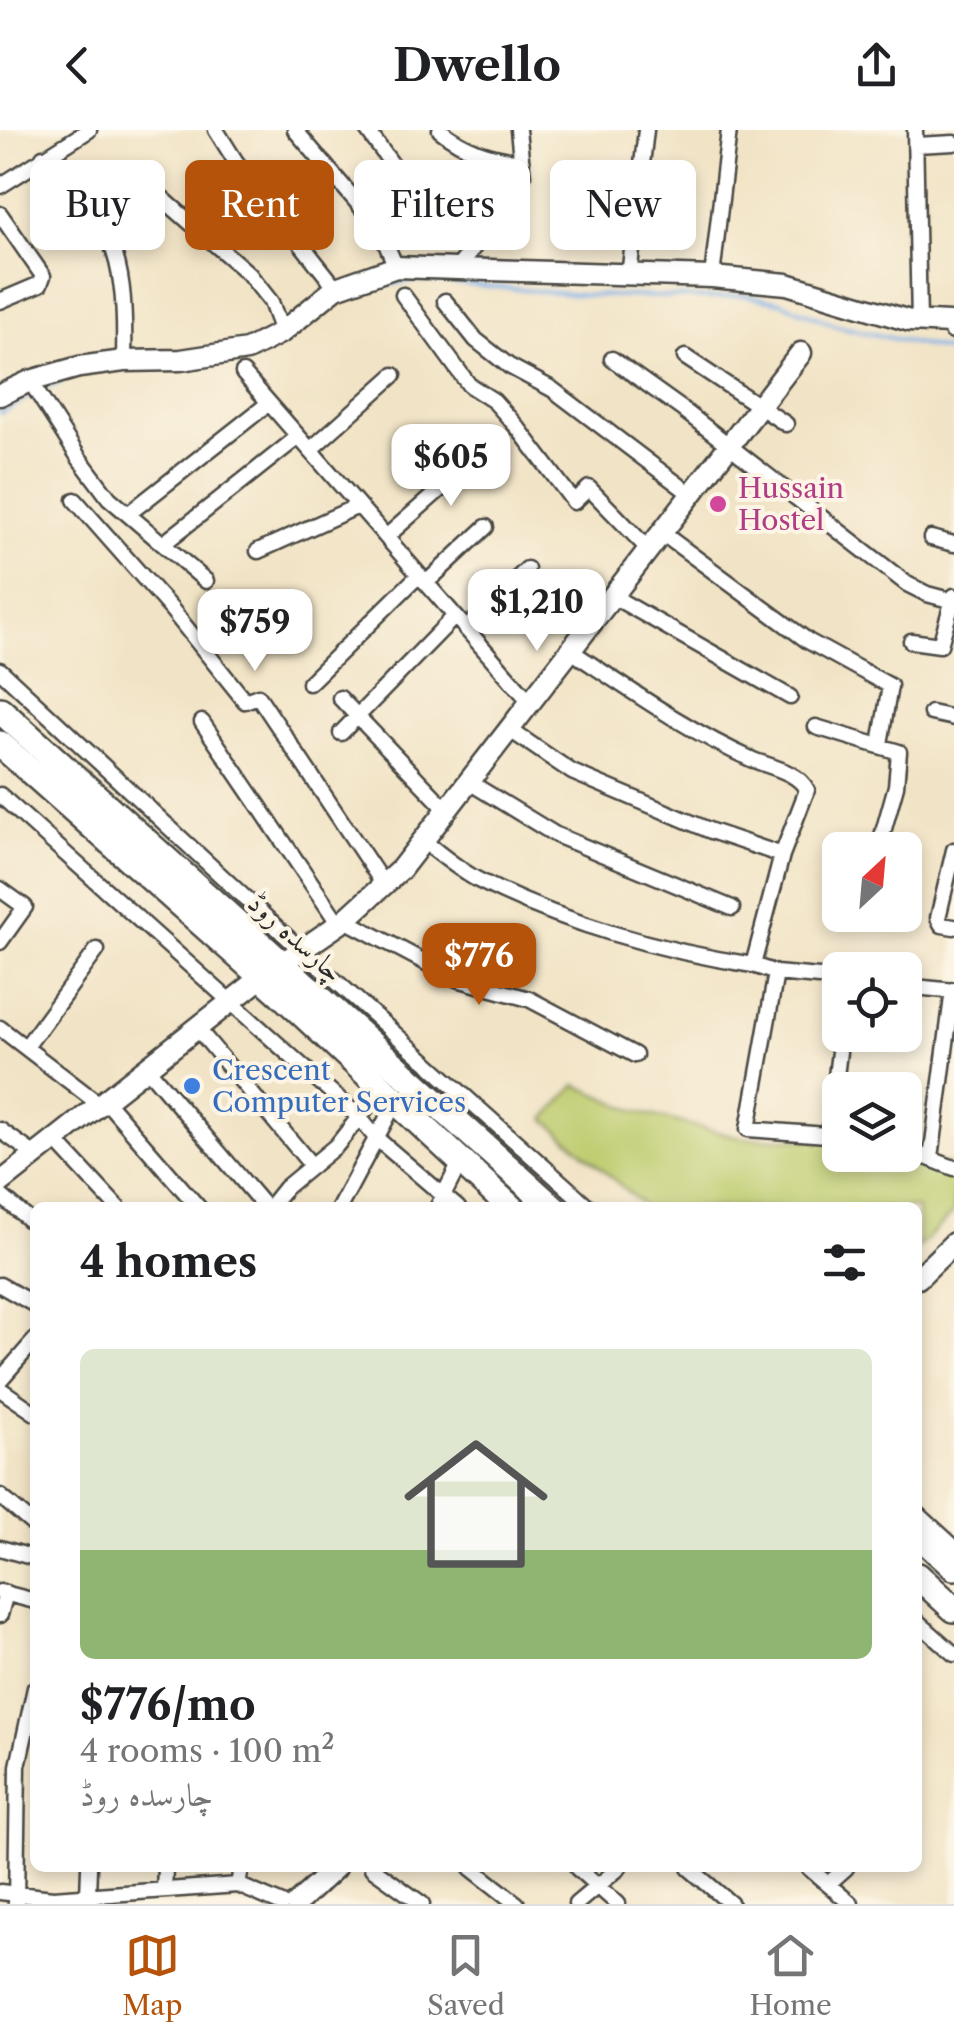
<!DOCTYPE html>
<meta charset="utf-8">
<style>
:root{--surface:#fff;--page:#f6f6f6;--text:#202124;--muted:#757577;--line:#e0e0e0;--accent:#b45309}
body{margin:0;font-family:"Libre Caslon Text",Amiri,serif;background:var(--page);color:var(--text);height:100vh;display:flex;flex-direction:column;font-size:38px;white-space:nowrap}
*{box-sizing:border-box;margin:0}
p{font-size:32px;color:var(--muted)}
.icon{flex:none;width:55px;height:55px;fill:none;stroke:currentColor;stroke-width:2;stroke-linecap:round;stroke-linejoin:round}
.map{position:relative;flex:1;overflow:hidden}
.details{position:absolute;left:30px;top:1072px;width:892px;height:670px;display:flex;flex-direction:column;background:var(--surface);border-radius:15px;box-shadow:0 5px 15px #0003}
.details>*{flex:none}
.hud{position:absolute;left:30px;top:30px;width:895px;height:90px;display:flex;gap:20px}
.needle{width:65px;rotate:26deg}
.fabs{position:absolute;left:822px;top:702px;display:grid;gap:20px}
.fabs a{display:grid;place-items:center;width:100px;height:100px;border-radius:15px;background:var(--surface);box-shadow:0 5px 15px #0003;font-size:50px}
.price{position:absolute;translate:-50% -85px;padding:0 22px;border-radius:20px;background:#fff;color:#222;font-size:32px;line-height:65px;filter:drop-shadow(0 2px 5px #0008)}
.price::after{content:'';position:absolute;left:50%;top:60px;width:30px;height:22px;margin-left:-15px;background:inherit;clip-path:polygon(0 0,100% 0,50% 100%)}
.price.on{background:var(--accent);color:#fff}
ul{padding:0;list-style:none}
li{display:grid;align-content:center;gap:20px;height:530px;padding:0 50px}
li span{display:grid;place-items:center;height:310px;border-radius:15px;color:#555}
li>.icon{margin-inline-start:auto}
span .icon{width:180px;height:180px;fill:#fffc;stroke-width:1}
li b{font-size:42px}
h2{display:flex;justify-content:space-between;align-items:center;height:120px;padding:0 50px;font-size:42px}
.tag{padding:0 35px;border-radius:15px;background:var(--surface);box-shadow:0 5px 15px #0003;font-size:35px;line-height:90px}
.tag.on{background:var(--accent);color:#fff}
header{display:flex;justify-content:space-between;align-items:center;height:130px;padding:0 50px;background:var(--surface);font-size:45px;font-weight:800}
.tabs{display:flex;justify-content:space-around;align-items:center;height:140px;border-top:2px solid var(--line);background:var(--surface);font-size:28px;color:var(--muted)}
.tabs a{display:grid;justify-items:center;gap:5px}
.tabs .on{color:var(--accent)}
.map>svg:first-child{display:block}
.green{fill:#becc6e;stroke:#747c4c;stroke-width:2.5}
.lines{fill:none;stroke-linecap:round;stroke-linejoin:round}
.stream{stroke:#7baee7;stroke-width:4}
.street-casing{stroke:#494742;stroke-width:19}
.secondary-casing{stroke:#494742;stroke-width:25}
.highway-casing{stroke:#494742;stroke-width:30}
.street{stroke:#fff;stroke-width:14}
.secondary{stroke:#fff;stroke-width:20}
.highway{stroke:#fff;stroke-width:25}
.hotel-dot{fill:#d1479c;stroke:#fcf5e5;stroke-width:4}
.shop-dot{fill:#3f7fe0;stroke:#fcf5e5;stroke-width:4}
.labels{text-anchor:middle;stroke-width:8;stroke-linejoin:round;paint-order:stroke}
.hotel-label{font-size:28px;fill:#b23c85;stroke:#fcf5e5;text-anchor:start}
.street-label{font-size:28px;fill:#2b2b2b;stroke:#fcf5e5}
.shop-label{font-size:28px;fill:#366cbe;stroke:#fcf5e5;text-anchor:start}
</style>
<header><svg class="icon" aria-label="back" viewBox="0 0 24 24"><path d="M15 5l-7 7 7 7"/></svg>Dwello<svg class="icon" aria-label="share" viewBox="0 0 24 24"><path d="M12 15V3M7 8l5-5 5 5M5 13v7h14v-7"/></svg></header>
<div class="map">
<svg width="954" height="1774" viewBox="0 0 954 1774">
<rect width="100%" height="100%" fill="#fcf5e5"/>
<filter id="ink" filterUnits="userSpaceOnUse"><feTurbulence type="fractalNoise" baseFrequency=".01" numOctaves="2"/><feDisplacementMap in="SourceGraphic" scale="20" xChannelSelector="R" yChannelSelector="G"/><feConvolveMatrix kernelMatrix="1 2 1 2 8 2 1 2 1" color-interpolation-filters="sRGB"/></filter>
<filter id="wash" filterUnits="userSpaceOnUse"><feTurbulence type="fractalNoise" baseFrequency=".0048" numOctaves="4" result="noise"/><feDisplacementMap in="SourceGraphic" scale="40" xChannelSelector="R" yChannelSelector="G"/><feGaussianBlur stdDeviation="2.25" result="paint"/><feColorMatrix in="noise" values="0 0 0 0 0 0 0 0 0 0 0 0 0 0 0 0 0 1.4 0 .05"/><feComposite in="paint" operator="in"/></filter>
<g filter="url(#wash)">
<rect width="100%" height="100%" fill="#f1e3c5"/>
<!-- green -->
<path class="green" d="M576 955 635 981 742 1008 840 1010V1025H905L954 1036V1082L918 1118V1078L645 1077 545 989Z"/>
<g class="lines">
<!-- stream -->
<path class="stream" d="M369 157 419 150 580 165 713 168 744 165 780 172 837 196 954 222
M43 260 61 252
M0 283 34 264"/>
</g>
</g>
<g filter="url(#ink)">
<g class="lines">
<defs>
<path id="street" d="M216 0 236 32 336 158
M295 0 379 98 396 137
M367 0 415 66 477 114
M440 0C465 20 490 28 522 32
M915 0 919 192
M916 15 954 13
M43 27C61 47 81 65 96 86 126 126 125 185 124 231
M130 40 249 144 271 172 282 202
M0 56 89 0
M0 84 43 146 40 154 0 171
M458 137 505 78 523 46 518 0
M629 146 646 0
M712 147 729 0
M403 165 469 255 494 271 518 298 574 372 589 358 649 420
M445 171 476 210 509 236 552 259 692 365
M685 227 786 294
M612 229 682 279 907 454 927 464 953 471
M243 243 531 573
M30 251 79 328 109 368 206 451
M310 320 394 245
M75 370 172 480 245 571 258 566 384 755
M128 384 269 273
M662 403 808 511 890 556 880 614
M386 407 487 318
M931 408 954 414
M163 414 298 307
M258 421 358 376
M426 453 486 397
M614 467 790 567
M466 499 527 439
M911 511 940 515 954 466
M571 521C630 560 688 601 753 630 771 637 798 642 807 660L782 725
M0 540 301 820 590 1078
M309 553 419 445
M340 568 447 680
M931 583 954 588
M202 592 339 794
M816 597 899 622 896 656 878 720
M510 600 572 642 711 701 782 725 753 835 776 843 748 999 840 1006
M341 603 455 486
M469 652 556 705 732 778
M0 665 359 987 376 1008 458 1078
M423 711C441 724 460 741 480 751 564 793 660 821 753 835
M954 720 938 788 942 795 954 797
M0 759 25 777 0 812
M345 790 457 849 529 869 635 925
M776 843 840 849
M905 856 954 861
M0 898 99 974
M197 898 312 1036
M26 917 97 820
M147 938 266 1078
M105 970 199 1078
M0 1000 35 1025
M829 1005 841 905
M55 1010 118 1078
M905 1019 954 1038
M931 1028 953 860
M0 1065 35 1095
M269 1078 285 1058 337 1015 382 958
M339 1078 396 971
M437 1078 461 1031
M0 1155 35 1175
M0 1250 35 1210
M0 1259 35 1283
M0 1366 35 1396
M918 1384 954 1417
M0 1418 35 1428
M0 1462 35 1471
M0 1485 6 1463
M918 1492 954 1524
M372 1738 422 1774
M471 1738 517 1774
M577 1738 618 1774
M689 1738 731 1774
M809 1738 851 1774
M828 1754 846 1738
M238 1755 241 1738
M164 1760 165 1738
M0 1762 53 1768 238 1755 282 1774
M88 1765 89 1738
M16 1774 18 1636 35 1558
M576 1774 619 1738"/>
<path id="secondary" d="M0 265 30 251 79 237 124 231 181 230 247 220 282 202 336 158 396 137 712 147 787 154 910 191 949 193 954 199
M281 834 345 790 401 739 801 223
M0 1053 262 847
M918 1148 954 1113
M296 1774 335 1738"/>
<path id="highway" d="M0 580 553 1078
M0 614 281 864 511 1078
M918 1404 954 1437
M918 1446 954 1479"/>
</defs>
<!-- street casing -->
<use href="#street" class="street-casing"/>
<!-- secondary casing -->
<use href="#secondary" class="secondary-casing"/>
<!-- highway casing -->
<use href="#highway" class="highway-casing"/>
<!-- street -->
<use href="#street" class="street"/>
<!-- secondary -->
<use href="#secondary" class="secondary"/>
<!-- highway -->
<use href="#highway" class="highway"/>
</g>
</g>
<!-- markers -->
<circle class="hotel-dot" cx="718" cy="374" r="10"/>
<circle class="shop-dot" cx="192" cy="956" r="10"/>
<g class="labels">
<!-- hotel labels -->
<g class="hotel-label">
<text x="738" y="368">Hussain<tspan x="738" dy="32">Hostel</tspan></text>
</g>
<!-- street labels -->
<g class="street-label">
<text transform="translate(296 807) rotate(42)" y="10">چارسدہ روڈ</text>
</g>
<!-- shop labels -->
<g class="shop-label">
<text x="212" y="950">Crescent<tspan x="212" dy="32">Computer Services</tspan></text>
</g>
</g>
</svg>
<div class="fabs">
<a><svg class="needle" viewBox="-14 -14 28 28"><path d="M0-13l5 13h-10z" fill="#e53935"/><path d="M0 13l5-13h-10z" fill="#757577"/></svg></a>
<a><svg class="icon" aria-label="locate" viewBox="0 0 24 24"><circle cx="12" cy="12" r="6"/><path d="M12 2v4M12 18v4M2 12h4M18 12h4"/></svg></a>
<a><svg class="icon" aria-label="layers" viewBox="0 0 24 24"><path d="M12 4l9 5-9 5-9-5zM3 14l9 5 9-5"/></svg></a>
</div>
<b class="price" style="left:451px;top:379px">$605</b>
<b class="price" style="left:537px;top:524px">$1,210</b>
<b class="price" style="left:255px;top:544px">$759</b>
<b class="price on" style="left:479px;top:878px">$776</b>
<div class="hud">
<a class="tag">Buy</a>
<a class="tag on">Rent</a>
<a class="tag">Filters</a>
<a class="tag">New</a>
</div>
<section class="details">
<h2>4 homes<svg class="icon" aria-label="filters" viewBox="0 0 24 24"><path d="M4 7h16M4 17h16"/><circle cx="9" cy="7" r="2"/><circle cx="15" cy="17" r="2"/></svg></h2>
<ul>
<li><span style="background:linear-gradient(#dfe7d0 65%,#8fb573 0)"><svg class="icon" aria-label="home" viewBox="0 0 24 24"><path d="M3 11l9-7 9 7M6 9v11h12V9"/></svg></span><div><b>$776/mo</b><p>4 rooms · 100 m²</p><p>چارسدہ روڈ</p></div></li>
</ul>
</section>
</div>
<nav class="tabs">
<a class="on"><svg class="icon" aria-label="map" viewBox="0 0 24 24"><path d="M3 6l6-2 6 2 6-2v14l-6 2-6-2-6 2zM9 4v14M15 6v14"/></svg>Map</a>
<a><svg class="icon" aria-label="saved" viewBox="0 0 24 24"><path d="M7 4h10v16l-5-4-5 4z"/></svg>Saved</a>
<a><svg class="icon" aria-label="home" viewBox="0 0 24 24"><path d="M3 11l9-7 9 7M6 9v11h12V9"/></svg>Home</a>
</nav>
